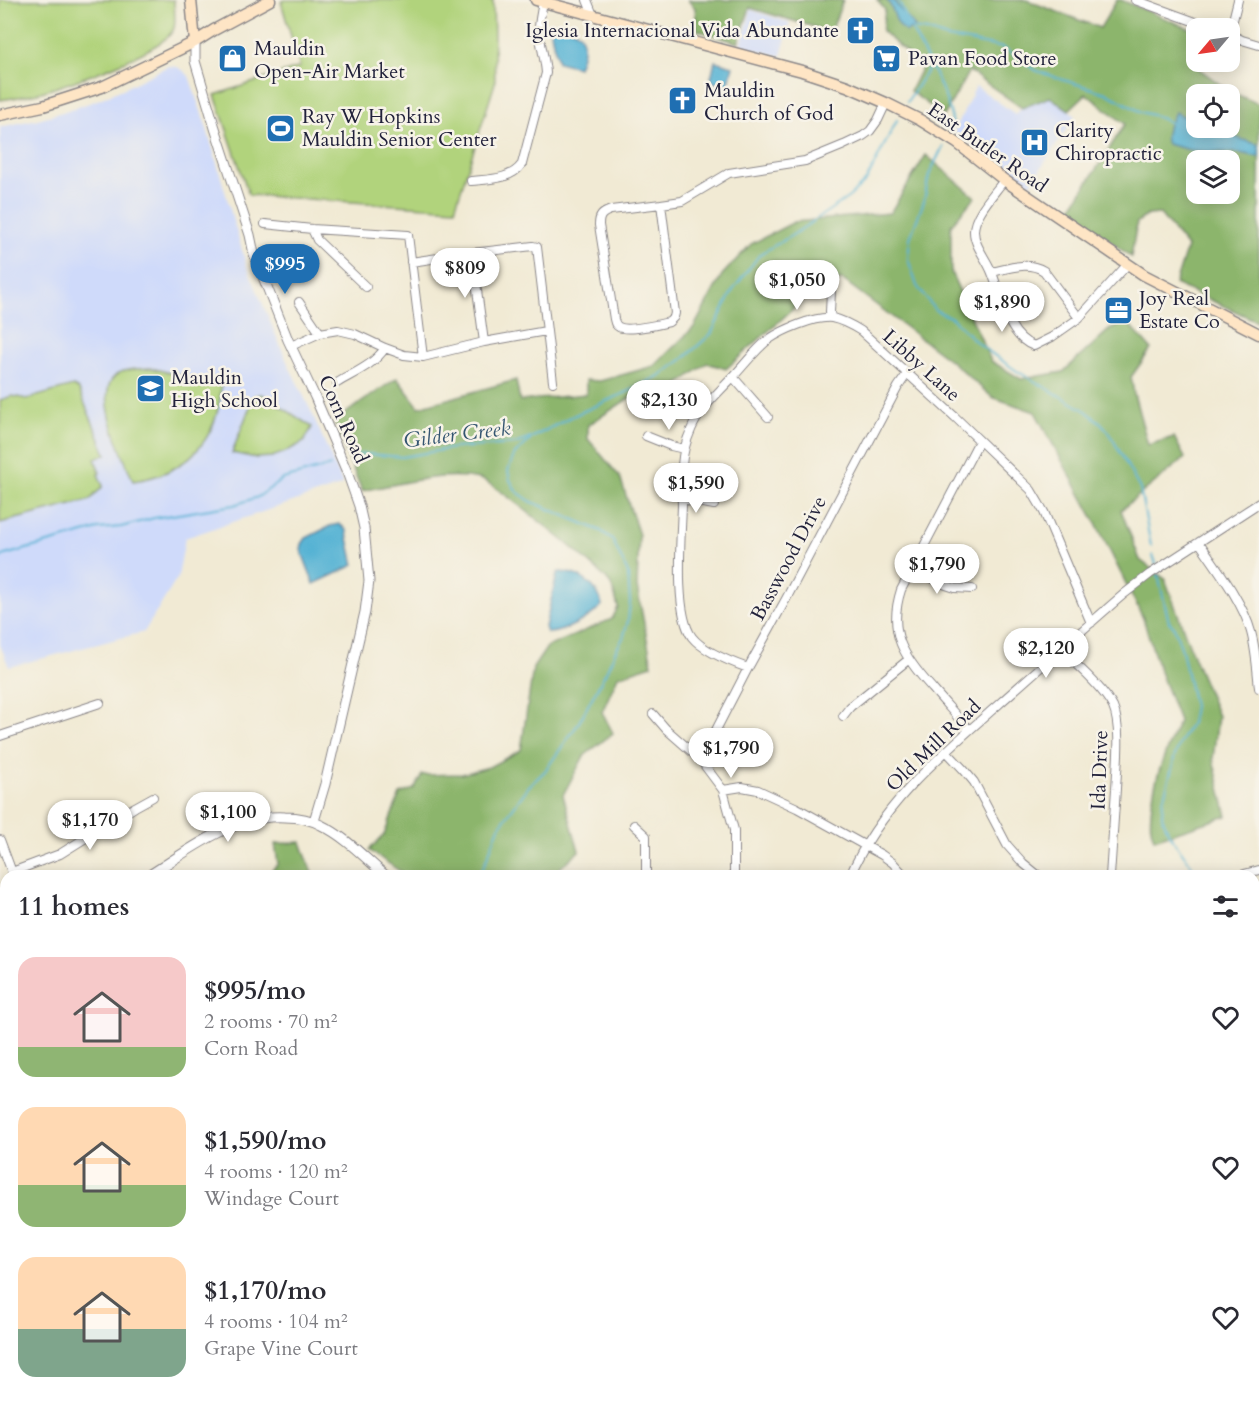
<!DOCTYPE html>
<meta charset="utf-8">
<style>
:root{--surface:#fff;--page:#f2f2f3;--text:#2b2b33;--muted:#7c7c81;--accent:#1f6fb2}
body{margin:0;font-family:Cardo,serif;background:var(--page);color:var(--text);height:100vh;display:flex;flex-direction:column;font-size:22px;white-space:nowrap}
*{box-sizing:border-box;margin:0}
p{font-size:20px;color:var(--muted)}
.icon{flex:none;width:33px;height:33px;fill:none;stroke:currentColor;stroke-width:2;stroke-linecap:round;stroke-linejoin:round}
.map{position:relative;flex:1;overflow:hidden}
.sheet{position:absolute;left:0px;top:870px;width:1260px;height:534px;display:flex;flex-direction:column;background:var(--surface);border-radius:18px 18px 0 0;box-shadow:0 3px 15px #0003}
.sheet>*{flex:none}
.needle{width:39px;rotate:241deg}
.controls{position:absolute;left:1186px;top:18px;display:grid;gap:12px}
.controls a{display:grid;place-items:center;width:54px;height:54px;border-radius:12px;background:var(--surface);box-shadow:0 3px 15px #0003;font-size:30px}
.price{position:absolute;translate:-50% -51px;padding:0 14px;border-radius:21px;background:#fff;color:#222;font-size:20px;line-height:39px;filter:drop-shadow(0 2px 3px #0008)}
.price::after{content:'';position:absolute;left:50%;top:36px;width:18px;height:14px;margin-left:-9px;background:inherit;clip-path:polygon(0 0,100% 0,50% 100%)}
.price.on{background:var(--accent);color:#fff}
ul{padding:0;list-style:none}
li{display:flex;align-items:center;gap:18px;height:150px;padding:0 18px}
li span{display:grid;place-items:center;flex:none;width:168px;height:120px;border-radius:18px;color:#555}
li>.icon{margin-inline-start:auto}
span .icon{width:72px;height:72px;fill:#fffc;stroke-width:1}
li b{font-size:26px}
h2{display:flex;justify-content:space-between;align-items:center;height:72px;padding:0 18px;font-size:26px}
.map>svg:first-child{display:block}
.built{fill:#cfdafa}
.industrial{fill:#bac4de}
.green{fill:#b1d37c;stroke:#6a7a5c;stroke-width:1.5}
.forest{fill:#8cb56c;stroke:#576c54;stroke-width:1.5;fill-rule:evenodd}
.water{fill:#56b3d4;stroke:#3c6a88;stroke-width:1.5}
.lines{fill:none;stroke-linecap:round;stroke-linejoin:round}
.stream{stroke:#56b3d4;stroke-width:2}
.minor-casing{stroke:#8a8688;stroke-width:10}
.tertiary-casing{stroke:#8a8688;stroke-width:11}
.secondary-casing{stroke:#8a8688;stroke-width:13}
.minor{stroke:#fff;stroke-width:8}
.tertiary{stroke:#fff;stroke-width:9}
.secondary{stroke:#fee5c5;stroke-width:10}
.labels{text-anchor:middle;stroke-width:5;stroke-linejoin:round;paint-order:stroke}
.poi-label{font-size:20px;fill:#22223b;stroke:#f7f3e8;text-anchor:start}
.street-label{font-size:20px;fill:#22223b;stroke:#f7f3e8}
.water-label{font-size:21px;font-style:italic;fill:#345571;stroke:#f7f3e8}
</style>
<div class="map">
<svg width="1259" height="1404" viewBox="0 0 1259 1404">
<rect width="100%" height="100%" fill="#f7f3e8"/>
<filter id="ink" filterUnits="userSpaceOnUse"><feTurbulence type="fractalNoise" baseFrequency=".0167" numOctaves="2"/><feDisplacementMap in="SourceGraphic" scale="12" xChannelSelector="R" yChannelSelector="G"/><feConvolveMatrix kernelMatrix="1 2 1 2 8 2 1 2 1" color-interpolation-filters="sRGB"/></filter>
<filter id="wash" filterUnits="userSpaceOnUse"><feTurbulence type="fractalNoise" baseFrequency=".008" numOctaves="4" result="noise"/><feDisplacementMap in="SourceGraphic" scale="24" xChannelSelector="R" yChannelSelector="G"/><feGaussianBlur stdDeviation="1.35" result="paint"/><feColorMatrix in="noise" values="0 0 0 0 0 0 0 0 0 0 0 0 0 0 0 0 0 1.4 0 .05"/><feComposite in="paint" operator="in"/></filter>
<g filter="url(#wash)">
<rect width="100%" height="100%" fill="#f1ead4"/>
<!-- built -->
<path class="built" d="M751 10 790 23 781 56 741 46Z
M168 66 177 67 184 71 189 76 206 126 246 264 288 364 312 413 343 485 185 538 178 577 144 632 9 667 0 645V127L38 119 66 111 95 101 125 88Z
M976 86 1015 114 1022 108 1050 97 1069 110 1075 116 1030 185 954 132Z"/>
<!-- industrial -->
<path class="industrial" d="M645 1398H1058L1064 1404H646Z"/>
<!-- green -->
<path class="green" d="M0 0H174C174 7 176 21 174 28 168 50 64 86 41 92 28 96 14 98 0 100Z
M285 0H493L495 83 455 209 249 195 215 95 300 67 281 2Z
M151 368 195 379H215L221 386C219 440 186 474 133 481 125 459 93 394 115 376 123 368 140 369 151 368Z
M73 386 77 388 79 390 106 454 95 459 100 473 98 474 103 486 90 500 0 523V400L12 396 27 399Z
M262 394 312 427 304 442 285 452 272 457 256 458 232 453 254 396Z"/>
<!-- forest -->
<path class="forest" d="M688 0H843L831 32 750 8 738 43 697 30 695 8Z
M877 0H1026L1100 28 1117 0H1121L1191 29V63L1231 92 1259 104V322L1175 284 1187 247 1160 214 1148 215 1137 222 1131 257 1070 210 1125 124 1086 94 1069 110 1050 97 1022 108 969 71 944 116 910 91 922 67 882 31 885 10ZM1197 94H1230V128H1197ZM1197 160H1230V194H1197Z
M926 155 975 197 951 225V272L991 361 1021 379 1063 372 1109 330 1127 322 1151 349 1131 377 1134 394 1148 445 1174 437 1185 458 1121 510 1140 560 1165 579 1194 658 1218 716 1213 759 1227 816 1154 839C1150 829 1150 822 1151 811 1154 777 1166 751 1179 721L1159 669 1143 618 1095 521 1035 412 992 397 951 361 843 280 822 283 726 369 707 363 666 394 634 395 588 425V439L620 477 639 535 637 587 652 665 618 676 602 712 613 733 584 756 563 795 579 851 551 876H407L369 850 384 835 400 794 414 789 422 775 462 774 489 767 521 750 533 668 547 647 612 619 618 607C616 600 614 591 611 585 603 571 492 481 480 479 441 471 401 484 362 491L334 421 397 378 419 407 516 380 520 401 586 394V380L600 381 654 366 694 327 722 275 751 244 794 222 890 213Z
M301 842 313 876H266L278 864 275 844Z
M1259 931V1107L1254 1114V932Z
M1254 1148 1259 1151V1197L1254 1201Z
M151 1398H201L203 1404H154Z
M593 1398H645L646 1404H593Z"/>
<!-- water -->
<path class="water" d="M887 0H893L915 27 906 32C892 22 897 13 887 0Z
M554 25C584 27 589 41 578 67L558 62C557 57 550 33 551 30 551 28 553 27 554 25Z
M715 61 733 66 728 86 713 82 711 78Z
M1175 112 1197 123V128H1208L1259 145V157L1239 153 1190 150 1167 144C1162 133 1171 123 1175 112Z
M339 524 346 529 354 565 314 584 301 550 302 544 306 538 330 526Z
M559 572C579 572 598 585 602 605 594 616 561 634 547 633L545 627 557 574Z"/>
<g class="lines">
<!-- stream -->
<path class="stream" d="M898 0 907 19
M912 29 927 31 947 38 968 41 1004 48 1035 70 1057 78 1106 93 1141 112 1156 116 1171 123
M912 30C927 61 948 92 953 126
M907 102 930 66
M943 146 929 175 924 201 910 238 908 259 917 286 935 310 952 318 974 340 991 353 1017 371 1086 411 1101 423 1109 432 1140 489 1151 546
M354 455 367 454 402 457 454 448 515 444 533 437 575 415 627 392 663 374 683 359 711 334 733 290 760 254 791 236 849 197 866 181 897 120
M1153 555 1156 564
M0 558 5 555 98 529 121 527 154 518 234 505 258 497 283 479 330 466
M1158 575 1169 622 1174 627 1182 650 1194 706 1191 723 1179 745 1174 758 1173 765 1163 800 1162 816 1169 834 1199 876
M480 876 499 827 529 786 545 771 578 724 606 672 616 650 623 638 628 621 630 602 628 573 612 539 601 531 530 501 516 491 510 480 508 471 514 455 531 439
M0 1283H6
M1150 1398 1151 1404
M177 1404V1398"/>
</g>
</g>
<g filter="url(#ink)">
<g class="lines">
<defs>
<path id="minor" d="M587 0 593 15
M1135 0 1212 28
M1230 32 1238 0
M1230 34 1242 40 1259 45
M1004 180C995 193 974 214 974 231 974 246 987 259 992 273 1002 297 1006 336 1034 346L1052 337 1079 318 1127 265
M471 181C489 179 511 180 522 164L546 73C545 58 540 44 539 29 539 20 542 10 543 0
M661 204 675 313 674 317 669 322C660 324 627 332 619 327 615 325 615 323 614 319L599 225C599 216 602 213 611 210Z
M661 204 682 201 729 173 805 161 844 145 863 136 870 131 878 120 886 103
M265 224 312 229 408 235 423 357
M312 229 317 240 366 287
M472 253 484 342
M411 262 472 253 533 246 537 247 553 382
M992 272C1009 268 1028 261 1044 271L1079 318
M831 291 830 312 831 318
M299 302 320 333
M291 346 320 333 338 330 355 334 385 348 404 355 423 357 484 342 546 331
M733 377 768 417
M337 383C353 373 374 365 385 348
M646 436 671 446 684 449
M682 499 714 505
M1199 542C1216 567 1243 602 1251 632 1256 650 1257 669 1259 688
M912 568 946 585 955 588 972 589
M1060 650C1075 663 1104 689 1113 707 1122 727 1117 767 1116 789 1114 818 1112 847 1110 876
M748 668C731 662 703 651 692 637 674 613 681 537 682 506 682 492 680 479 682 465 683 453 686 441 691 430 699 410 716 395 730 380 743 367 754 351 768 340 782 330 815 316 832 318 842 320 853 326 861 331L955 417 1031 490 1044 512 1091 623
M653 714 666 729 699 758 723 790 734 830V876
M843 716 850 707 908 660
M969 730C957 716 944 702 932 688 904 657 887 633 901 590L979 441
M0 736 100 703
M946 751 964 770 974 782 1007 845 1023 863 1039 876
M699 758 715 732 748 668 786 599 898 387 907 374
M723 790 742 787 758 790 797 808 882 855 893 863 905 876
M634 825 646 836V876
M0 840 13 875
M12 872 60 854 135 807 153 797
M850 876C881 804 942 754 999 704 1041 667 1082 630 1124 594L1150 574 1259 503
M1237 876 1259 870
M1254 1094 1259 1087
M0 1117H6
M0 1231 6 1232
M1254 1249 1259 1243
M5 1397 8 1404
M264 1398V1404
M530 1398 532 1404
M775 1398 776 1404
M422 1404 425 1398"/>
<path id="tertiary" d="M195 42V61L215 128 250 235 254 254 288 340 315 397 347 472 359 506 364 528 369 581 365 612 325 784 314 821
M148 876C190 850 233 814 285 817 298 817 310 819 321 825 346 837 365 858 386 876
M0 971 6 967
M1254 1355 1259 1353"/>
<path id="secondary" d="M191 0 195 42
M536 0 802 71 847 86 886 103 920 120 957 143 1004 180 1144 275 1259 334
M0 115 43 106 102 87 195 42 214 30 270 0"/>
</defs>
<!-- minor casing -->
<use href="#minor" class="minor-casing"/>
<!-- tertiary casing -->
<use href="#tertiary" class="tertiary-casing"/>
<!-- secondary casing -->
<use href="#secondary" class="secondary-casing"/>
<!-- minor -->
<use href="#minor" class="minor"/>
<!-- tertiary -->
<use href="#tertiary" class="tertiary"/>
<!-- secondary -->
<use href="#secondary" class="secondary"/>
</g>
</g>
<!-- icons -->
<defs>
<symbol id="church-square" viewBox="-11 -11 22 22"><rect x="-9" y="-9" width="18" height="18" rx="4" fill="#1f6fb2" stroke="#f7f3e8"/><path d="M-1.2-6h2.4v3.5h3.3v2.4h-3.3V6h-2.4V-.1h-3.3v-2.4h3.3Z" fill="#fff"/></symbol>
<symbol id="supermarket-square" viewBox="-11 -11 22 22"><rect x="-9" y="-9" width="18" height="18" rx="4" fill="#1f6fb2" stroke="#f7f3e8"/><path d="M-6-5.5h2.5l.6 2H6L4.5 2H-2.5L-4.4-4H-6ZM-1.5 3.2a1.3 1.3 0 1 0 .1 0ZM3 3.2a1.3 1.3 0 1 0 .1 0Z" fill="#fff"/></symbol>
<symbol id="shop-square" viewBox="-11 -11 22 22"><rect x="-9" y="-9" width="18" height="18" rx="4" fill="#1f6fb2" stroke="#f7f3e8"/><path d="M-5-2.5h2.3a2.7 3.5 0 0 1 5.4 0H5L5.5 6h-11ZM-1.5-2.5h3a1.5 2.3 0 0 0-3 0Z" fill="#fff"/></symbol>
<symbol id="stadium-square" viewBox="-11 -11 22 22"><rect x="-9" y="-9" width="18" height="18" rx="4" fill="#1f6fb2" stroke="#f7f3e8"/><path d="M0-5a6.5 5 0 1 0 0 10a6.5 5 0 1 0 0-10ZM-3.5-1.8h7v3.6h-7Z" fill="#fff"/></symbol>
<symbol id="hospital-square" viewBox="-11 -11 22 22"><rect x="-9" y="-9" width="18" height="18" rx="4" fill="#1f6fb2" stroke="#f7f3e8"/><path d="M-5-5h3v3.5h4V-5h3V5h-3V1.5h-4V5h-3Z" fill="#fff"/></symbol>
<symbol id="office-square" viewBox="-11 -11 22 22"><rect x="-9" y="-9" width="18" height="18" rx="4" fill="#1f6fb2" stroke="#f7f3e8"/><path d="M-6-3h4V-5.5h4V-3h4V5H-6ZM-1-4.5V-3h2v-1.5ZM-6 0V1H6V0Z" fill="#fff"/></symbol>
<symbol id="school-square" viewBox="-11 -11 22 22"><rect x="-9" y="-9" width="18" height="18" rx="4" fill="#1f6fb2" stroke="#f7f3e8"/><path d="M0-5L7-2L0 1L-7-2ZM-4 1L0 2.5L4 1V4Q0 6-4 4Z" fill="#fff"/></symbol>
</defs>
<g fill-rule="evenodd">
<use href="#church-square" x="844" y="14" width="33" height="33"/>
<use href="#supermarket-square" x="870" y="42" width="33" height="33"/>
<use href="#shop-square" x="216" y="42" width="33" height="33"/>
<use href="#church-square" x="666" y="84" width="33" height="33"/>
<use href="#stadium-square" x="264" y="112" width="33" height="33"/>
<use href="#hospital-square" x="1018" y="126" width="33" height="33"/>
<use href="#office-square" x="1102" y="294" width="33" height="33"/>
<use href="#school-square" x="134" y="372" width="33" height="33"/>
</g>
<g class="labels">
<!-- poi labels -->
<g class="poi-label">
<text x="839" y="37" text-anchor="end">Iglesia Internacional Vida Abundante</text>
<text x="254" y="55">Mauldin<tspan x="254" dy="23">Open-Air Market</tspan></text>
<text x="908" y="65">Pavan Food Store</text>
<text x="704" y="97">Mauldin<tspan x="704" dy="23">Church of God</tspan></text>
<text x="302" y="123">Ray W Hopkins<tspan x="302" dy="23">Mauldin Senior Center</tspan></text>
<text x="1055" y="137">Clarity<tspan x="1055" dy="23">Chiropractic</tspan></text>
<text x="1139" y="305">Joy Real<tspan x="1139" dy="23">Estate Co</tspan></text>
<text x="171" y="384">Mauldin<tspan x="171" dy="23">High School</tspan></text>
</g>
<!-- street labels -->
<g class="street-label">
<text transform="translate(988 147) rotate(35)" y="7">East Butler Road</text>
<text transform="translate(922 365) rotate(42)" y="7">Libby Lane</text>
<text transform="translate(344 419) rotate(66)" y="7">Corn Road</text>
<text transform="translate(788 558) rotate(-62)" y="7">Basswood Drive</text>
<text transform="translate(933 745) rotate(-44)" y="7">Old Mill Road</text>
<text transform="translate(1099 770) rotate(-88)" y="7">Ida Drive</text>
</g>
<!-- water labels -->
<g class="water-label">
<text transform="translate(457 434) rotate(-7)" y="7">Gilder Creek</text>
</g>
</g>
</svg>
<div class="controls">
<a><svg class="needle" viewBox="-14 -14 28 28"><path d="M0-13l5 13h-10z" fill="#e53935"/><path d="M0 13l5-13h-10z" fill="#7c7c81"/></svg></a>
<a><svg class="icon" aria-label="locate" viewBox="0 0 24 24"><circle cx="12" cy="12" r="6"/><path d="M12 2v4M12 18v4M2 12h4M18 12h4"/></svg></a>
<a><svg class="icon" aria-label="layers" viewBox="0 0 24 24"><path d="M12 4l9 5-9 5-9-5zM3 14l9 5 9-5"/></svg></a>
</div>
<b class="price on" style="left:285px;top:295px">$995</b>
<b class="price" style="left:465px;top:299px">$809</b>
<b class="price" style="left:797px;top:311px">$1,050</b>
<b class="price" style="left:1002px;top:333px">$1,890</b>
<b class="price" style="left:669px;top:431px">$2,130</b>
<b class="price" style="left:696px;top:514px">$1,590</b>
<b class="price" style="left:937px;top:595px">$1,790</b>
<b class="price" style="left:1046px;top:679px">$2,120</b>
<b class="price" style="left:731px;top:779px">$1,790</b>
<b class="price" style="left:228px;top:843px">$1,100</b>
<b class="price" style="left:90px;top:851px">$1,170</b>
<section class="sheet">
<h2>11 homes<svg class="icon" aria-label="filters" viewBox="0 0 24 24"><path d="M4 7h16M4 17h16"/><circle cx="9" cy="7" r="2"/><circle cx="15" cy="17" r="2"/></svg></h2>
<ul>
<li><span style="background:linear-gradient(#f6c9c9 75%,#8fb573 0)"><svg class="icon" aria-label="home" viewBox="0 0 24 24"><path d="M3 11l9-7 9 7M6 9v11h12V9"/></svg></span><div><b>$995/mo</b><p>2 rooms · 70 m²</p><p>Corn Road</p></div><svg class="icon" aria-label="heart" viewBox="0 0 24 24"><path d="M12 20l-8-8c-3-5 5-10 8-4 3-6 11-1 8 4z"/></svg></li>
<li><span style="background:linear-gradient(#ffd9b3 65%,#8fb573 0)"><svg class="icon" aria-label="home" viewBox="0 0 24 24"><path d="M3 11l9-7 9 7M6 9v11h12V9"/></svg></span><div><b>$1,590/mo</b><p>4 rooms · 120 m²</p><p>Windage Court</p></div><svg class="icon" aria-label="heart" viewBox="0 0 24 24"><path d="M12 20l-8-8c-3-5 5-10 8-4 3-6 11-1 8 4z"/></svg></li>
<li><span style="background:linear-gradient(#ffd9b3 60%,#7fa58c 0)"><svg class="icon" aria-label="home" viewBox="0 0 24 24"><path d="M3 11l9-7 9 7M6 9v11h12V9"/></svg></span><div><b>$1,170/mo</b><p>4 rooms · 104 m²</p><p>Grape Vine Court</p></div><svg class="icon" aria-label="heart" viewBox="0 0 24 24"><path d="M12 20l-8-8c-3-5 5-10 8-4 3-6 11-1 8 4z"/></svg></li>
</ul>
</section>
</div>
